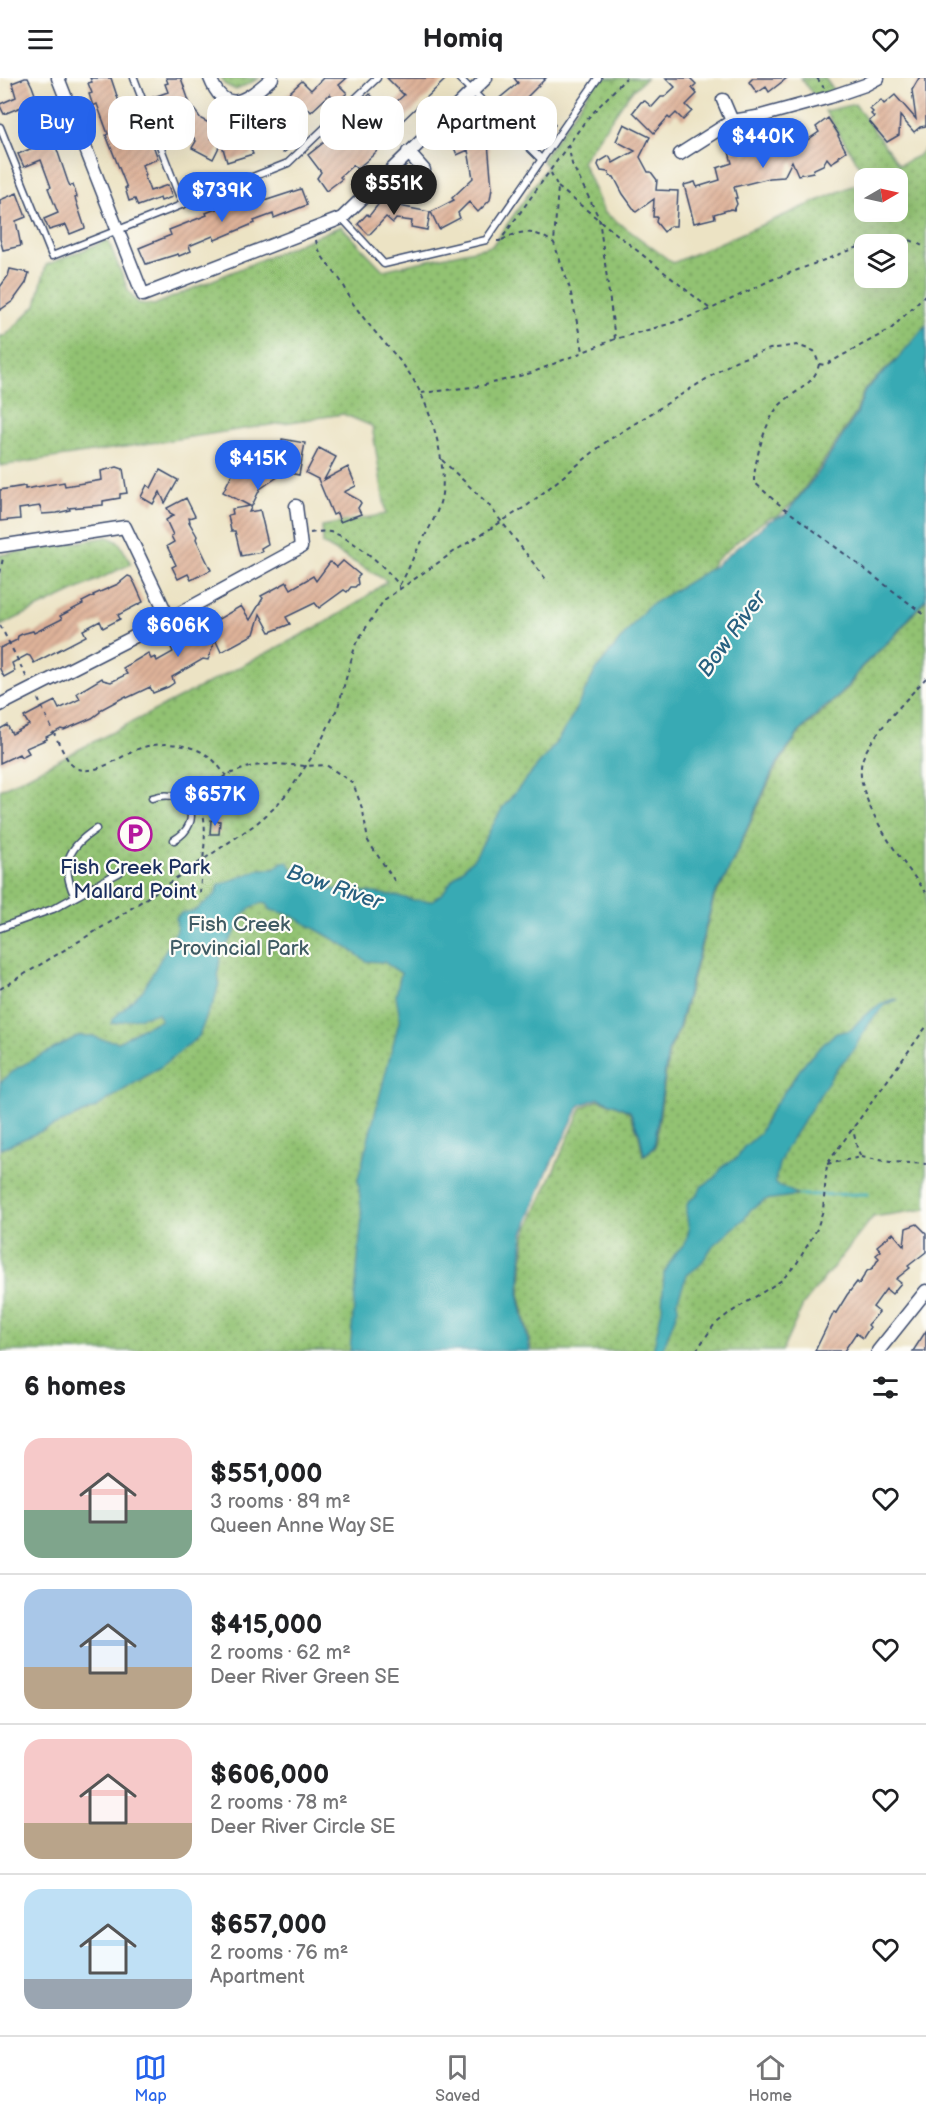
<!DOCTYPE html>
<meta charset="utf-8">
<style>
:root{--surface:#fff;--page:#f2f2f2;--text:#202124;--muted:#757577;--line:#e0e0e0;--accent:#2563eb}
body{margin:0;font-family:"Balsamiq Sans",sans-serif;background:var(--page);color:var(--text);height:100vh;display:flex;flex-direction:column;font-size:22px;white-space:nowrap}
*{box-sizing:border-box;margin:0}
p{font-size:20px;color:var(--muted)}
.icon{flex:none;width:33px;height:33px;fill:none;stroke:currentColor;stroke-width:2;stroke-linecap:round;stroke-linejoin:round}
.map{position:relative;height:1273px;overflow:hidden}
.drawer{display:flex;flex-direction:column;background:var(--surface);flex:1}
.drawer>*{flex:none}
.guide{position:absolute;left:18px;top:18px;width:600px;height:54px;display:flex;gap:12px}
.needle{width:39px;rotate:81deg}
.controls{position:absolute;left:854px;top:90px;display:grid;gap:12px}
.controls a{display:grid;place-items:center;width:54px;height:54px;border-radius:12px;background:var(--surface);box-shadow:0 6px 24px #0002;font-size:30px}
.price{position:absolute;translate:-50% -51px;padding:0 14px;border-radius:21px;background:var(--accent);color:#fff;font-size:20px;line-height:39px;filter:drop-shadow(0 2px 3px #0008)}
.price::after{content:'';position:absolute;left:50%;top:36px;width:18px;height:14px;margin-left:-9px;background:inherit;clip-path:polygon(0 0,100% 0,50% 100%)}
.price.active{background:#222;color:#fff}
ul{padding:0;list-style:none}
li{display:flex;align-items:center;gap:18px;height:150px;padding:0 24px}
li+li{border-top:2px solid var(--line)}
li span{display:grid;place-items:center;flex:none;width:168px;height:120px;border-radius:18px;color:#555}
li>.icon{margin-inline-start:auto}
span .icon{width:72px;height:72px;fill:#fffc;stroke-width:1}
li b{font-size:26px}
h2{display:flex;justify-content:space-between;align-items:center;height:72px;padding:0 24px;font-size:26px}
.chip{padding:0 21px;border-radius:18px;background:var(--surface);box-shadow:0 6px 24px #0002;font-size:21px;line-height:54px}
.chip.active{background:var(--accent);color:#fff}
header{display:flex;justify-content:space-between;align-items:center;height:78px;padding:0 24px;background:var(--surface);font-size:27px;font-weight:800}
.menu{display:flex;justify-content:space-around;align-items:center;height:84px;border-top:2px solid var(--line);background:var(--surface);font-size:16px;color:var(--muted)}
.menu a{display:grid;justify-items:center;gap:3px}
.menu .active{color:var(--accent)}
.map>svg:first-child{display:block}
.park{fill:url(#park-dots);stroke:#567868;stroke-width:1.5;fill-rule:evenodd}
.water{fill:#39aab4;stroke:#2a6c89;stroke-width:1.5}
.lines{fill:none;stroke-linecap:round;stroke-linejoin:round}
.stream{stroke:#39aab4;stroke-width:3}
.building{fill:url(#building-hatch)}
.lane-casing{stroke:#3a4a6d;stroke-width:9}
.street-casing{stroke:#3a4a6d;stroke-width:15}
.path{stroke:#3a4a6d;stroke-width:2;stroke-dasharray:4.5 4.5;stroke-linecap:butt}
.lane{stroke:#fff;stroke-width:6}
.street{stroke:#fff;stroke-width:12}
.labels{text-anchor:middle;stroke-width:4.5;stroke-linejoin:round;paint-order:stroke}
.poi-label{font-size:21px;fill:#1b2f5e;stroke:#fdfcf7}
.park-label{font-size:21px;fill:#3f5b64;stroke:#fdfcf7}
.water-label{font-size:22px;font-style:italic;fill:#276080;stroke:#fdfcf7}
</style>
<header><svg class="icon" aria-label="menu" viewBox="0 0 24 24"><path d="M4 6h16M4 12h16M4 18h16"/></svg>Homiq<svg class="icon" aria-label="heart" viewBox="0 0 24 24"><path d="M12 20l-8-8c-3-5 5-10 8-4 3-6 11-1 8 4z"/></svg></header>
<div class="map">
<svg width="926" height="1273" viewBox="0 0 926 1273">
<defs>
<pattern id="park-dots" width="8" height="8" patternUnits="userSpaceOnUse" patternTransform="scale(1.5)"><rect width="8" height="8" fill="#92c272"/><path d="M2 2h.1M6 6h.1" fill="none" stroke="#769e61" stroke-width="1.8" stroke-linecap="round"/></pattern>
<pattern id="building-hatch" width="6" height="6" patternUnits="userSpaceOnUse" patternTransform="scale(1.5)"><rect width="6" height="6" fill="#deb299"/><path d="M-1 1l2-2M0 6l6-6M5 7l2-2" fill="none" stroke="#be9986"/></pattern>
</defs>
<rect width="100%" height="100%" fill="#fdfcf7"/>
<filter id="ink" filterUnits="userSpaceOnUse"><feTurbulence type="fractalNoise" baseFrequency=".0167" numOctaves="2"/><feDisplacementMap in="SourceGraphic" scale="12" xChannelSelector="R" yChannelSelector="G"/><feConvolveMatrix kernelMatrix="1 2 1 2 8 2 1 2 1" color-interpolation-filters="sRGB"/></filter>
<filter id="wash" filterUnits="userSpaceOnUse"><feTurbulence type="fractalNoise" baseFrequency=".008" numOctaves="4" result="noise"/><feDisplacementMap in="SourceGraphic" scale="24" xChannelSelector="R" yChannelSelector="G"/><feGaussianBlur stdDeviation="1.35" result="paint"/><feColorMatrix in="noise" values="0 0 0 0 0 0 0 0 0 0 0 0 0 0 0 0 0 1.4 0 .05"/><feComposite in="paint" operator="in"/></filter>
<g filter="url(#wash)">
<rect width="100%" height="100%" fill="#ece3c4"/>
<!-- park -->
<path class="park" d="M222 0H260L236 12 224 6Z
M598 0H646L630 15 582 83 604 134 673 185 864 103V134H897V100H867L825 33 855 26 899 87 918 78 926 69V245L921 254 895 283 864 311 856 335 819 390 795 423 778 438 768 440 738 463 715 483 693 513 406 1273H0V712L321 547 356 526 387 503 323 466 322 448 386 436 372 348 343 336 0 388V258H5L36 227 46 187 108 162 129 214 138 225 154 227 341 148 383 192 492 168 547 89 542 82ZM864 166H897V200H864Z
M801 0H825L837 17 817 22Z
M108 459 119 464 131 486 0 548V477Z
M926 521V1131L873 1139 803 1227 782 1273H532L520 1219 525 1157 582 1029 599 1022 614 1026 629 1034 639 1057 643 1078 655 1070 669 974 679 952 715 817 724 803 775 691 800 654 849 609 861 590 895 558Z"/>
<!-- water -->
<path class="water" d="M926 247V520L893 559 861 589 848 608 830 626 824 629 800 653 774 690 724 802 714 817 678 952 668 973 654 1069 644 1077 640 1057 630 1033 599 1020 580 1027 547 1094 523 1156 519 1219 530 1273H350L362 1138 358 1101 400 940 396 917 401 895 384 884 366 883 342 866 289 836 271 832 267 826 261 825 252 829 239 840 235 855 222 873 218 892 219 905 214 924 208 934 199 958 162 988 95 1030 0 1071V1005L17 990 78 958H93L100 961 119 964 140 951 161 942 158 935 111 946 112 942 143 912 177 852 176 840 181 835 194 833 215 817 219 807 261 791H274L282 784H287L295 793 310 800 325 812 343 811 397 818 413 822 431 823 443 815 452 802 475 779 503 729 553 669 568 646 596 592 647 529 715 488 769 443 785 437 819 394 857 336 865 312 895 284Z
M894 921 897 922 886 926 870 944 852 974 837 990 786 1070 779 1086 775 1103 778 1107 799 1117 765 1122 751 1131 744 1141 712 1169 700 1187 687 1197 677 1223 678 1231 662 1273H653L662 1231 664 1195 675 1176 686 1164 689 1152 686 1133 688 1124 698 1116 702 1108 715 1100 723 1088 737 1080 743 1070 759 1056 770 1034 806 983 832 958 837 955 851 952C862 938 877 926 894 921Z"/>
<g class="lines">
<!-- stream -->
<path class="stream" d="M799 1117 868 1116"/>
</g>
<g id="blocks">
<!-- building -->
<path class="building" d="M25 0H28L32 8 48 52 50 51 68 104 70 108 73 107 77 119 75 120 85 150 70 156 66 147 49 152 44 141 58 135 48 110 51 109 41 82 24 89 18 76 35 69 21 29 4 36 0 28V26L16 19 12 5Z
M90 0H111L122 33 139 27 158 81 142 87 146 97H144L150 113 168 107 172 119 161 123 160 120 138 128 135 121 129 123 125 110H127L106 57 108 56 97 26 93 28 89 16 92 15 88 5 92 4Z
M166 0H181L190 26 201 41 217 49 211 60 221 65 213 81 192 70 196 63 180 41 158 48 149 23 152 22 151 20 168 14 165 6 168 5Z
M323 0H347L339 7 347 15 338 24 330 16 311 34 308 30 295 42 305 57 292 65 290 61 288 62 291 69 283 75 270 57 251 71 253 76 227 84 222 67 237 62 234 52 262 44 258 38 268 31 269 33 302 3 311 12Z
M387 0H447L398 47 386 59 388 62 372 78 357 91 353 87 340 99 342 101 326 113 317 100 321 94 308 77 328 61 327 59 370 16 386 33 404 17Z
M514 0H546L527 19 533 25 527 31 529 33 523 39 521 37 516 42 496 23 518 5Z
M666 0H690L696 6 692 10 697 16 686 27 692 33 683 42 676 35 670 41 668 39 654 55 633 34 641 24 645 23 652 29 661 19H664L675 9Z
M753 0H787L769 14 766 9 757 15 749 4Z
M919 0H926V48L920 49 914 54 900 38 899 57 887 64 869 43 874 39 871 36 873 34 870 31 881 22 884 26 895 17 916 41 912 12Z
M546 36 555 47 547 55 538 44Z
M828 40 839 57 838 58 846 73 839 78V80L831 85 827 80 823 87 814 91 813 94 798 97 792 83 784 99 770 100 734 109 737 120H735L737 126 734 132 731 131 714 136 715 140 694 145 684 107 695 104 697 109 720 102 717 90 732 85 729 74 742 70 744 77 769 69 767 62 794 52 800 67 819 54 816 49Z
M624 46 650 59 640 79 648 94H651L657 102 656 112 678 113 676 148H670L664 154 656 144 657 139H653L654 121 636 134 623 116 614 99 610 98 608 94 601 93 598 87 599 84 609 78 613 85 635 73 616 63Z
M469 47 474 59 498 48 502 59 488 65 492 110 490 122 478 134 469 124 458 135 460 140 439 151 431 134 454 122 452 120 473 100 468 72 457 77 451 62 457 60 454 53Z
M243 110 247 122 258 117 261 124 301 111 307 127 274 140 273 136 254 143 255 145 215 162 213 158 189 168 191 173 179 178 178 176 146 186 139 170 171 157 169 152 207 137 206 135 233 124 230 115Z
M17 115 26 139 16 143 21 168 3 172 0 161V122Z
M385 118 399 128 430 134 427 152 411 149 412 143 396 141 393 145 386 139 369 157 358 146 367 136 369 138Z
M10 191 29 195 26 205 13 223 0 232V209L8 198Z
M282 361 305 365 299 397 285 394 260 411 249 434 260 432 268 466 261 470 262 474 241 478 235 453H231L228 437 233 436 232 431 250 428 223 414 236 388 265 368 278 386Z
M319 370 336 379 324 402 348 389 356 408 344 414 359 422 361 425 358 430 361 436 340 444 337 435 333 437 318 401 306 395Z
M117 389 123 391 127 415 120 416V420L103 423V427L69 430 70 432 57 435 42 436 40 428 19 431 20 441 0 443V412L25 408V411L64 404 65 408 102 402 101 393Z
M160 392 178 402 165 425 160 414 153 426 141 419 147 407 151 410Z
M186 420 195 438 189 440 190 444H189L197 458 196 461 211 492 191 502 188 496 178 501 172 489 176 487 167 468 174 464 171 458 173 457 166 442 174 437 170 435 167 430Z
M343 483 360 497 357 500 358 506 355 509H351L347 514 344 512 319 530 315 525 286 539 290 546 270 554 260 536 254 556 221 574 215 561 208 582 203 581 172 599 174 605 168 609 153 615 150 609 127 620 126 618 100 632V634L92 640 64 652 61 651 46 659 47 661 26 670 29 675 21 679 19 676 0 685V651L7 647 12 656 29 647 24 639 43 629 55 623 59 631 80 621 77 615 102 600 103 602 111 604 127 596 123 590 148 575 151 581 155 579 157 583 173 574 169 565 194 552 198 558 219 550 215 543 241 528 250 542 263 520 261 518 287 504 291 511 313 498 316 503 330 484 337 489Z
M128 498 131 499 135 506 143 524 118 537 120 541 103 550 100 543 83 552 86 558 34 585 30 578 27 577 12 585 15 593 4 599 0 591V570L17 562 18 558 22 556 33 553 34 555 62 541 60 538 83 526 82 524 94 518 93 517 118 506Z
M211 742 220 743 219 756H210Z
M917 1146 926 1155V1174L908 1188 910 1190 896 1201 901 1205 892 1216 886 1211 873 1229 879 1234 868 1247 870 1249 863 1260 856 1255 844 1273H815L834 1234 836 1235 847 1217 857 1204 859 1206 867 1193 873 1190 879 1180 876 1177 881 1173 877 1168 893 1155 904 1168 906 1150Z
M926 1253V1273H913Z"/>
</g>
</g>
<g filter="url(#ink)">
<use href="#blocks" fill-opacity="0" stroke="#3a4a6d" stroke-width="1.5"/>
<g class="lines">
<defs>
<path id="lane" d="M134 0 182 125
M459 0 542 82
M0 49 52 178 288 85 377 0
M342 140 384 186 486 162 598 0
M152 720C189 708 206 744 174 762
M75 819C60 787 67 770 96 751
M0 850 53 831 120 794"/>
<path id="street" d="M58 0 143 217 342 140 486 0
M210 0C226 41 249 20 272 0
M723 22 732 43
M408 74 424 92
M680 76 732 43 757 39 830 19 865 7 878 0
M0 468 125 449 169 541 0 627
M169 541 301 469 296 428
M878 1273 926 1213"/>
</defs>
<!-- lane casing -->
<use href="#lane" class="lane-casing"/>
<!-- street casing -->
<use href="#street" class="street-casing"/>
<!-- path -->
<path class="path" d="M817 0 824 10
M568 66 572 86 599 140 615 261
M551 95 558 109 554 165
M558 109 710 231
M316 162C319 181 335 192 344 208 348 215 350 222 355 228 371 252 393 272 409 295 429 323 449 387 441 421 436 441 425 457 416 474 410 485 407 497 399 507
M502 162C522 151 535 152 554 165L570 211 583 273
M497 163H500L507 153 586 42 626 0
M866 166C891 157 902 156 926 170
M819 286C815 308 792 313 778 329 765 344 754 384 754 404L775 423 926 538
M819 286 825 287 891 251 926 216
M421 315 481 308 531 295 615 261 669 246 711 231 771 202 864 167
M442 382 488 426 548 504
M310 455C317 454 323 453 330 454 353 460 385 488 399 507V513
M0 495 3 480
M0 547 27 600
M926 600C908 620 872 656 863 680 849 716 904 786 926 814
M38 621C44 633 65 682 72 687 92 704 124 674 144 669 165 663 194 666 211 680 217 685 221 692 226 697
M198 722C212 743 200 793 200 819
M195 724 226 697 252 688 276 686 306 688 326 687 353 705 363 733 368 763 396 805
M0 911 114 842 256 746 274 730 290 712 317 671 338 629 356 565 384 522 458 471 528 427 607 363 735 283 770 271 797 267 814 273 819 286
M861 1079 890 1084 926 1086
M827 1086 861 1079 857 1070 853 1051
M696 1273 714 1247 728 1236 782 1202 797 1185 817 1151 823 1132 827 1086 926 949"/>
<!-- lane -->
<use href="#lane" class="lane"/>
<!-- street -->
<use href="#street" class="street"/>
</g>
</g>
<!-- icons -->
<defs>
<symbol id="parking-ring" viewBox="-11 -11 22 22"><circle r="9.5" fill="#fdfcf7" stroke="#b5179e" stroke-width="1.5"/><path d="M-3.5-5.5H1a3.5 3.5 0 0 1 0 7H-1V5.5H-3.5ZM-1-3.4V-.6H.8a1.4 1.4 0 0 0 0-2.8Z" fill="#b5179e"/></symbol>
</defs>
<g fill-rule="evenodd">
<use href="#parking-ring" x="116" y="737" width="38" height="38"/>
</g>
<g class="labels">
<!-- poi labels -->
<g class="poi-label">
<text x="135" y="796">Fish Creek Park<tspan x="135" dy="24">Mallard Point</tspan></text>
</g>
<!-- park labels -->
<g class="park-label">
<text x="239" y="853">Fish Creek<tspan x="239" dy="24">Provincial Park</tspan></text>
</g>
<!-- water labels -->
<g class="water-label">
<text transform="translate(731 555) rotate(-54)" y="8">Bow River</text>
<text transform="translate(335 808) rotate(19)" y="8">Bow River</text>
</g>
</g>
</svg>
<div class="controls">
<a><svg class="needle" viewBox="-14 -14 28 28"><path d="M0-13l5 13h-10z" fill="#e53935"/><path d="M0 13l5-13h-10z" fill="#757577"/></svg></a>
<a><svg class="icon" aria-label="layers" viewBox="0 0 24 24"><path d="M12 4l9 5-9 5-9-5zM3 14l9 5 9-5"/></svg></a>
</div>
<b class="price" style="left:763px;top:91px">$440K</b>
<b class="price active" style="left:394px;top:138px">$551K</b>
<b class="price" style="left:222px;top:145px">$739K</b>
<b class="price" style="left:258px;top:413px">$415K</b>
<b class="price" style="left:178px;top:580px">$606K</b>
<b class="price" style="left:215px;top:749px">$657K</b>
<div class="guide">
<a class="chip active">Buy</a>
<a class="chip">Rent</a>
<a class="chip">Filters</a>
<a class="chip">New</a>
<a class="chip">Apartment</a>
</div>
</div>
<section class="drawer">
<h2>6 homes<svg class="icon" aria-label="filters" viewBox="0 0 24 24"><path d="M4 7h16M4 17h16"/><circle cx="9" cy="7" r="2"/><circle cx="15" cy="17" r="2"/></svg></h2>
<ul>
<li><span style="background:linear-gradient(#f6c9c9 60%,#7fa58c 0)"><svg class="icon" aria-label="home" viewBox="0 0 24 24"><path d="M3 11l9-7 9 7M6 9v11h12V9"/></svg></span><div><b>$551,000</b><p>3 rooms · 89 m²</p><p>Queen Anne Way SE</p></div><svg class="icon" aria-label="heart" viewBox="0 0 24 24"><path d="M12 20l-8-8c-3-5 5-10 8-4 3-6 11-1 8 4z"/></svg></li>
<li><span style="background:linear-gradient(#a9c7e8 65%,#b9a48a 0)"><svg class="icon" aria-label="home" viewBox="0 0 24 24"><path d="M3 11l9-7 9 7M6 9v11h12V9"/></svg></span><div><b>$415,000</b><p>2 rooms · 62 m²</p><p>Deer River Green SE</p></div><svg class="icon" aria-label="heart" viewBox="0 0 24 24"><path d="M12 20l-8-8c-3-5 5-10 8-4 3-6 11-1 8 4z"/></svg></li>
<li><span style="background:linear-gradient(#f6c9c9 70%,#b9a48a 0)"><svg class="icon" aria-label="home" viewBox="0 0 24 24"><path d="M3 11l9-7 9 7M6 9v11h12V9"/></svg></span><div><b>$606,000</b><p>2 rooms · 78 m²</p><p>Deer River Circle SE</p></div><svg class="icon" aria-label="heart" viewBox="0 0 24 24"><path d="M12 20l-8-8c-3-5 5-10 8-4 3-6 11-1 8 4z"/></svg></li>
<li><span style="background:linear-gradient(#bfe0f5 75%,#9aa5b1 0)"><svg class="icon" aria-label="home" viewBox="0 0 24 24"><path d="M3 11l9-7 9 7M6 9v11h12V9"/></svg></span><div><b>$657,000</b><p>2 rooms · 76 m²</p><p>Apartment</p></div><svg class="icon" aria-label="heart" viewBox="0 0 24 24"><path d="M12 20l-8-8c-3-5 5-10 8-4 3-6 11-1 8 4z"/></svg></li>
</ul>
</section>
<nav class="menu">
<a class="active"><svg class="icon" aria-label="map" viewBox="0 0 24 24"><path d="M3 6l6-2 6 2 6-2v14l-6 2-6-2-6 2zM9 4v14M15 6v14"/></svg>Map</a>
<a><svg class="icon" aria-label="saved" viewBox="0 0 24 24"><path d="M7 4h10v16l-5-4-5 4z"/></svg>Saved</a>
<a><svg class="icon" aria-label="home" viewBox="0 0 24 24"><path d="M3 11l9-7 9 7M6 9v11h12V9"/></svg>Home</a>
</nav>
